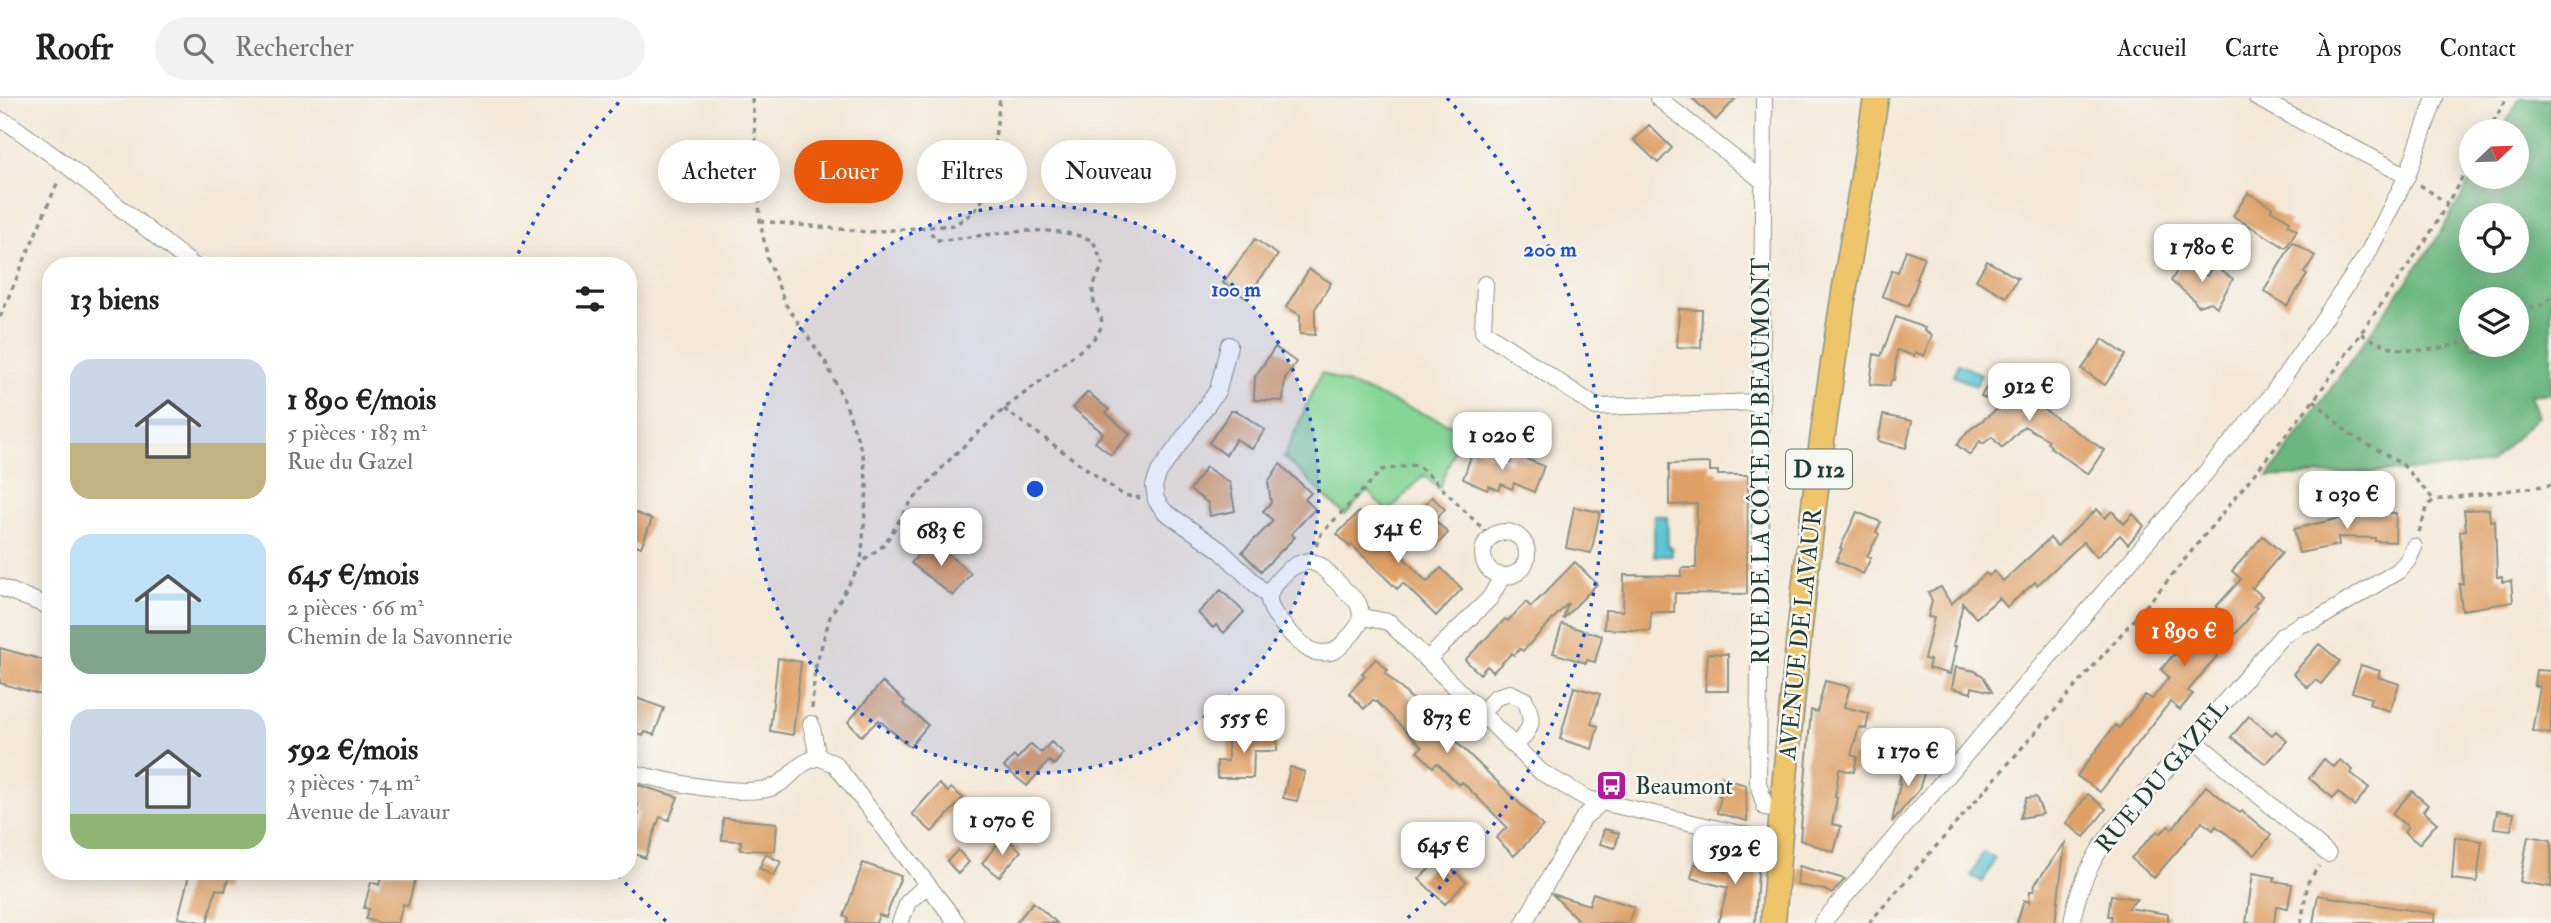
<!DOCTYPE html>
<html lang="fr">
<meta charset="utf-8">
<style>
:root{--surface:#fff;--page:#f2f2f2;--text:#222;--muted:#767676;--line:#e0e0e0;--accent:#ea580c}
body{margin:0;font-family:"IM FELL Double Pica",serif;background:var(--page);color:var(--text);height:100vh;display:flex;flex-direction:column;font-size:26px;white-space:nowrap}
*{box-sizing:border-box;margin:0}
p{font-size:23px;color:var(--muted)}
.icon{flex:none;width:38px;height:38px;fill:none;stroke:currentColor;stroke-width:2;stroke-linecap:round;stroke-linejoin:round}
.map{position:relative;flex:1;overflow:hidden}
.details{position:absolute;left:42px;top:159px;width:595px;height:623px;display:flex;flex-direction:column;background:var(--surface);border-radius:28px;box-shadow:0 4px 18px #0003}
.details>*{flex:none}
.guide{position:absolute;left:658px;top:42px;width:665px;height:63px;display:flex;gap:14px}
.needle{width:46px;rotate:67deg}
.fabs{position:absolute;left:2459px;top:21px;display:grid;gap:14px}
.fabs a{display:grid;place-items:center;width:70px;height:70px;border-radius:50%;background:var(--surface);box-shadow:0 4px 18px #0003;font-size:35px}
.price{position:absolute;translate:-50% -60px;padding:0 16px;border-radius:14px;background:#fff;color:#222;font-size:23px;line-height:46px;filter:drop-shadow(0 2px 4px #0008)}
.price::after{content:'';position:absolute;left:50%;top:42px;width:21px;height:16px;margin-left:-10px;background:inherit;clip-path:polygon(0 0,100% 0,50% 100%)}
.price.current{background:var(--accent);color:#fff}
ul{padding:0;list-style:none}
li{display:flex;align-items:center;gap:21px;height:175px;padding:0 28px}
li span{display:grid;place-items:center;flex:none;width:196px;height:140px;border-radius:21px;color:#555}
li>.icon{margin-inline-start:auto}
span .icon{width:84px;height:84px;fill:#fffc;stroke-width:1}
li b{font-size:30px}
h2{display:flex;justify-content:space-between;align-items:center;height:84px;padding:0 28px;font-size:30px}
.tag{padding:0 24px;border-radius:32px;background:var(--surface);box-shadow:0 4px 18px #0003;font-size:24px;line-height:63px}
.tag.current{background:var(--accent);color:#fff}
header{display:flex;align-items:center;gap:42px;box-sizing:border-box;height:98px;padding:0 35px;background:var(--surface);border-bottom:2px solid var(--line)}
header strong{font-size:33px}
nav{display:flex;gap:38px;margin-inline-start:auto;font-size:24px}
.search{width:490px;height:63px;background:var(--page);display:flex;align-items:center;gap:18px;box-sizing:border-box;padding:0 24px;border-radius:38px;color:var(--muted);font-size:26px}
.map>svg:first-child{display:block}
.green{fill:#85d696;stroke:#528a65;stroke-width:2}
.forest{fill:#6cb77f;stroke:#467a5a;stroke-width:2;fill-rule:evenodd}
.water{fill:#5bc4d6;stroke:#3d8085;stroke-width:2}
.building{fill:#dfa066}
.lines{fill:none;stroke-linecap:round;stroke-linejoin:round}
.minor-casing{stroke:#8a9386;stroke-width:18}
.primary-casing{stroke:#8a9386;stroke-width:27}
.path{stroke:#8a9386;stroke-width:3.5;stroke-dasharray:5 5;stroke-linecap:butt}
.minor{stroke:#fff;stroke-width:16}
.primary{stroke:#eec569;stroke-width:24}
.ring{fill:none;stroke:#1d4ed8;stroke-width:3.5;stroke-dasharray:3.5 7}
.labels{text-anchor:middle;stroke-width:5;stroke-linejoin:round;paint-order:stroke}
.shield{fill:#f6f6f2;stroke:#60746d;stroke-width:2}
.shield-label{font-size:23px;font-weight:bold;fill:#1f3d34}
.street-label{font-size:24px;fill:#1f3d34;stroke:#f6f6f2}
.poi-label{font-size:24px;fill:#1f3d34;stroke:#f6f6f2;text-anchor:start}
.centre{fill:#1d4ed8;stroke:#f6f6f2;stroke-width:3.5}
.ring-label{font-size:21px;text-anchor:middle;font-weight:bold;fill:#1d4ed8;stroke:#f6f6f2;stroke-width:5;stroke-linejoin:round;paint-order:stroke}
</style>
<header>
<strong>Roofr</strong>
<div class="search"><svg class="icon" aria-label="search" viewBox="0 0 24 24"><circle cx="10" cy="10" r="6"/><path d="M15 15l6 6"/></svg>Rechercher</div>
<nav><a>Accueil</a><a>Carte</a><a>À propos</a><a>Contact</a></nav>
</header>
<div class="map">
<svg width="2551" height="825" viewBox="0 0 2551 825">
<rect width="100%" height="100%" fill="#f6f6f2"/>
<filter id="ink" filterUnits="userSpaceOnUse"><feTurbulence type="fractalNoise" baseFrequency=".0143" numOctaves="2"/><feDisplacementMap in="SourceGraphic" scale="14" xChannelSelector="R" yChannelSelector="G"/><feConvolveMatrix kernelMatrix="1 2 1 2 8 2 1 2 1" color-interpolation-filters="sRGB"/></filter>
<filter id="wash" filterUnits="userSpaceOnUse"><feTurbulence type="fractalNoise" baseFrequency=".00686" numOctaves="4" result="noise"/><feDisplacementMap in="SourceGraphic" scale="28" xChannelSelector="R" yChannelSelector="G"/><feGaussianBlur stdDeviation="1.57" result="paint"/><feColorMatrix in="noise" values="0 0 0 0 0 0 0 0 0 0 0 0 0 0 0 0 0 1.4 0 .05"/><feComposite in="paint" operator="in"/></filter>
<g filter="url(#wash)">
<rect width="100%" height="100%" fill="#f4e9d7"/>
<!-- green -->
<path class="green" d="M1321 275 1462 331 1439 391 1424 377 1388 414 1367 393 1345 417 1284 359Z"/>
<!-- forest -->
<path class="forest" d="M2520 0H2551V295L2530 297 2538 318 2490 365 2423 372 2268 379 2434 145 2473 79H2516V33H2500ZM2471 117H2516V163H2471ZM2471 201H2516V247H2471Z"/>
<!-- water -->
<path class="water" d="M1958 266 1981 276 1976 288 1953 278Z
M1654 418H1667L1668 448 1672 449V458H1654Z
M1983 754 1995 761 1983 784 1971 778Z"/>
<g id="blocks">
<!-- building -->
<path class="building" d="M1692 0H1736L1716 22Z
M1649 27 1672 50 1658 65 1634 42Z
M2248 95 2272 109 2271 112 2290 123 2288 127 2297 132 2286 150 2233 118Z
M1255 141 1278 157 1246 200 1223 185Z
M2293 144 2315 158 2304 175 2307 177 2287 208 2264 193Z
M1906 152 1924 159 1916 181 1918 182 1908 208 1882 198 1892 172 1898 174Z
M1987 163 2018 180 2006 199 1976 182Z
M2183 163 2207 178 2213 168 2233 181 2217 209 2211 204 2198 208 2192 200 2171 183Z
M1309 171 1331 185 1315 211V237L1300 236V217L1286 209Z
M1679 211 1702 212 1701 250 1677 249Z
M1896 219 1925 230 1924 233 1932 237 1924 258 1915 254 1914 258 1897 252 1894 282H1891L1890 288 1870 286 1874 256 1881 258Z
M2103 241 2126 257 2105 287 2082 271Z
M1275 249 1296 264 1285 280 1283 303 1254 302 1255 279Z
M2013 274 2050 299 2043 311 2104 352 2088 376 2050 349 2051 348 2047 345 2049 342 2024 328 2002 350 1992 339 1983 346 1980 343 1970 357 1957 347 1967 334 2000 309 1981 298 1990 284 2001 291Z
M1088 294 1109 312 1106 315 1130 336 1111 357 1095 344 1103 335 1073 310Z
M1231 313H1237L1265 332 1252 351 1236 341 1226 357 1209 345Z
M1883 317 1912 323 1906 350 1878 343Z
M1474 350 1510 365 1513 356 1544 368 1534 394 1514 385 1512 391 1501 386 1499 392 1489 388 1487 392 1463 381Z
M1710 365V373H1718V377H1748L1747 496 1675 495 1674 514H1651L1650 533 1604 531 1605 512 1623 513 1624 477 1681 478 1682 470H1696L1697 406 1669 407V366Z
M1280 366 1311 395 1305 401 1315 411 1291 436 1295 439 1261 473 1242 454 1273 423 1263 413 1271 405 1268 384Z
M1206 369 1230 385 1235 413 1210 418 1208 405 1190 392Z
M1432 399 1445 411 1435 422 1448 435 1435 449 1409 423Z
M1574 409 1600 414 1591 455 1566 450Z
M2097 411 2105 420 2112 413 2124 426 2133 416 2144 428 2128 446 2120 437 2097 459 2084 444 2037 487 2035 484 2007 509 1999 500 1976 520 1963 505 1953 548H1956L1950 576 1928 570 1930 562 1924 561 1934 520 1928 519 1932 503 1928 494 1941 489 1951 506 1986 475 1989 478 1994 473 2003 483 2050 440 2057 448Z
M2489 411 2490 423 2495 422 2497 479H2502V484L2511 483 2513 504 2462 512 2459 486H2463L2460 433 2466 432 2464 412Z
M628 412 652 421 641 449 628 444Z
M1359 414 1427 484 1441 470 1462 491 1436 518 1403 485 1397 491 1352 447 1350 449 1337 436Z
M1857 414 1881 424 1876 434 1879 436 1867 458 1871 460 1863 476 1836 463 1842 451 1840 450Z
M2362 415H2396L2395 444 2375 443V440L2338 439 2339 447 2299 455 2294 431Z
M2263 438 2282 455 2252 490 2250 488 2262 498 2254 508 2257 510 2188 593 2193 596 2180 612 2170 604 2100 694 2077 678 2115 627 2119 630 2145 597 2152 601 2169 579 2161 572 2175 555 2182 561 2222 514 2216 509 2241 481 2232 473Z
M928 444 934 449 936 447 971 475 953 498 911 465Z
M1575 464 1597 486 1563 521 1568 505 1523 553 1520 551 1514 557 1512 555 1493 574 1487 568 1480 576 1465 562 1505 521 1508 523 1526 504 1531 509Z
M1221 492 1244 514 1224 535 1216 527 1213 530 1198 515Z
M1562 526 1602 538 1595 564 1587 562 1586 565 1553 555Z
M2319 546 2340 563 2321 586 2315 582 2308 590 2293 576Z
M0 550 51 564V577L45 598 0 585Z
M1708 555 1728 556V593H1705Z
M778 560 801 564 793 637 770 633Z
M1376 561 1388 572 1385 575 1543 728 1514 758 1496 740 1507 729 1462 684 1459 687 1437 665 1433 669 1417 653 1422 649 1376 603 1373 602 1364 611 1349 595 1365 578 1362 575Z
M2361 567 2380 573 2378 579 2399 586 2390 613 2369 606 2371 600 2352 594Z
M1956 569 1975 573 1983 578 1992 594 1972 589 1971 595 1952 590Z
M2536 572 2551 573V636L2532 633 2540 589 2534 587Z
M1825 583 1850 589 1844 609 1869 615 1866 631 1859 629 1851 657 1857 659 1854 674 1839 671 1835 699 1837 700 1832 726 1841 728 1834 754 1800 742 1811 612 1817 614Z
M882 584 905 603 903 606 928 627 910 649 879 622 861 638 848 624Z
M1574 589 1600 596 1591 626 1598 628 1592 651 1560 641Z
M628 597 664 610 654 637 645 634 643 638 631 633 632 629 628 628Z
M2249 618 2272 637 2276 633 2287 643 2266 666 2231 639Z
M1228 636 1277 638V653H1254L1253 680H1217V663H1228Z
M1051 644 1064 655 1054 667 1049 663 1027 688 1004 669 1014 658 1017 661 1031 646 1041 655Z
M2324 661 2334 669 2340 662 2353 672 2351 675 2369 690 2354 708 2338 694 2333 700 2309 680Z
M1904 668 1925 672 1919 692 1892 724 1900 686H1898Z
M1290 669 1305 674 1297 703 1283 700Z
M1722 680 1746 687 1747 723 1717 715 1721 698 1718 697Z
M939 686 948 694 951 690 963 700 932 734 912 716Z
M638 687 678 699 669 722 660 719 645 760 628 753V744L639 715 636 713 638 707 630 704 635 689Z
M2206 688 2240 715 2242 713 2271 737 2255 757 2216 728 2213 732 2202 724 2154 780 2131 760 2157 733 2161 735 2168 728 2172 731Z
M2412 693 2428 707 2423 713 2437 725 2419 746 2404 734 2408 729 2392 716Z
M2088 696 2106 711 2084 739 2066 725Z
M2036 699 2043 716 2020 720 2026 700Z
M2497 713 2514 715 2511 732 2494 730Z
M723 720 777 725 775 753 740 752 741 743 722 742Z
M1604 731 1619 735 1615 750 1600 746Z
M1004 738 1021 753 999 779 982 765Z
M2528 738 2551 742V789L2520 784Z
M2455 739 2482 743 2477 784 2452 781Z
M2065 745 2055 825H2017L2024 802 2029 804 2030 793H2034L2035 786Z
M1733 750 1759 757 1755 825H1718L1728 790 1691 780 1695 766 1726 774Z
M958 752 969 764 958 776 947 763Z
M766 756 781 764 774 778 759 770Z
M1436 764 1445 774 1450 769 1466 784 1445 806 1419 781Z
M863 765 901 778 886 819 879 817 876 825H847L848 820 844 818Z
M1799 768 1845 781 1832 796 1825 792 1797 787Z
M190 774H230L225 793 216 791 207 825 178 820Z
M383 774H417L408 808 403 806 398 825H379L366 821 369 811 364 810 371 784 379 787Z
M2253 775 2275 779 2274 783 2292 786 2288 810 2276 808 2274 825H2246Z
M1593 795 1634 809 1628 825H1581L1552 796 1589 807Z
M2111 797 2137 801 2128 810 2168 816V825H2111L2112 818H2108Z
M2318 797 2435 816 2434 825H2313Z
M1033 804 1057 825H1016Z"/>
</g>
</g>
<g filter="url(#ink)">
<use href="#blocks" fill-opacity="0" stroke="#8a9386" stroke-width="2"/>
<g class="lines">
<defs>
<path id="minor" d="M1658 0 1764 84
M1764 0 1758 685 1765 709 1781 711
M2257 0 2407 78
M0 22 10 26 66 67 194 168
M1485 186 1483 233 1596 309 1762 304
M1229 247 1218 292 1159 374 1154 388 1156 402 1164 413 1220 452 1269 499
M1483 456a22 22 0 1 1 44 0a22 22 0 1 1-44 0Z
M1310 463 1321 468 1358 505C1364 519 1360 528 1350 538 1345 543 1340 550 1334 553 1327 556 1314 555 1308 551 1296 542 1269 516 1269 501 1269 491 1276 485 1282 478 1291 469 1298 465 1310 463Z
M0 489 51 509
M1362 519 1389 524 1541 674 1588 701 1602 704
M1428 561 1490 500 1502 479
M1482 614 1496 599 1510 595 1525 602C1535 625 1532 630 1515 648
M811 626 818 659
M2194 642 2328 756
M628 674C662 682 741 701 773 689 788 683 791 674 803 666 807 663 813 661 818 659L835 666 957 825
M900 825 908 804 927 787
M1524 825 1584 719 1602 704 1779 745
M1822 825 2271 298 2367 157 2407 78 2435 0
M2072 825C2077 791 2091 762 2111 735L2282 538 2301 526 2315 523 2398 473 2408 462 2414 449"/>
<path id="primary" d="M1773 825C1785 661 1802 498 1823 335 1838 223 1858 112 1876 0"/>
</defs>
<!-- minor casing -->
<use href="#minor" class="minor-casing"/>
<!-- primary casing -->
<use href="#primary" class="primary-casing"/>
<!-- path -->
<path class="path" d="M752 0 757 60 760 123 768 162 786 207 826 265 846 307 863 357 867 389 861 465
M2488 33 2507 0
M2420 87 2447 105
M760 123 868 134 954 127 974 114 983 101 990 80 1000 0
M2516 217 2523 206C2535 213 2541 209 2551 199
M0 219 59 81
M2361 236C2399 258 2430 255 2471 242
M2314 302 2349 336 2402 366 2434 402
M1004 311 1123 397 1140 400
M2419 434 2428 407 2434 402 2551 387
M1316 448 1321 436 1382 372 1415 367 1426 374 1491 439
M812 610 815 571 830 519 861 465 884 447 911 404 954 357 1004 311 1091 244C1115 217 1091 218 1093 192 1094 184 1100 174 1103 166L1093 143C1050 123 989 138 943 142H935L929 130
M1869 825 2165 486 2314 302 2428 139 2471 64
M2301 825 2308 784 2319 768"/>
<!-- minor -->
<use href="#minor" class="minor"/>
<!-- primary -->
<use href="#primary" class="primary"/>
</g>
</g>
<!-- distance rings -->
<circle cx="1035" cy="391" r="284" fill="#1d4ed8" fill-opacity=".12"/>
<g class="ring">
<circle cx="1035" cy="391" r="284"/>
<path d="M666 823A568 568 0 0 1 616 775M514 165A568 568 0 0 1 623 0M1447 0A568 568 0 0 1 1404 823"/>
</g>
<!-- icons -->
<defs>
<symbol id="bus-square" viewBox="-11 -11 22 22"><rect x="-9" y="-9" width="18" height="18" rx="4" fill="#b5179e" stroke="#f6f6f2"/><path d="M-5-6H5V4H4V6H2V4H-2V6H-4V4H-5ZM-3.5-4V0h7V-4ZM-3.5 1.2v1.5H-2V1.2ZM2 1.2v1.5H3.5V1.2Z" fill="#fff"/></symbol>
</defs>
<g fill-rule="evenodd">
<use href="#bus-square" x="1594" y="670" width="35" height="35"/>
</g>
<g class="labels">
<!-- shield labels -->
<rect class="shield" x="1786" y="351.5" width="66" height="39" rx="5"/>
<g class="shield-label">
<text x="1819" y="379">D 112</text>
</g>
<!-- street labels -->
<g class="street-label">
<text transform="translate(1761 363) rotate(-90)" y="8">RUE DE LA CÔTE DE BEAUMONT</text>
<text transform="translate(1800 536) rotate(-84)" y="8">AVENUE DE LAVAUR</text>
<text transform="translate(2162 678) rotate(-50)" y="8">RUE DU GAZEL</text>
</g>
<!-- poi labels -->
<g class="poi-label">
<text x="1635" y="696">Beaumont</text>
</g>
</g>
<circle cx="1035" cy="391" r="10" class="centre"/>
<g class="ring-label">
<text x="1550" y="158">200 m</text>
<text x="1236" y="198">100 m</text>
</g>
</svg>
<div class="fabs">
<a><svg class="needle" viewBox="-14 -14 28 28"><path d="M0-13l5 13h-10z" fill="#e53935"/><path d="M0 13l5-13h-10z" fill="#767676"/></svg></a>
<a><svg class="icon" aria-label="locate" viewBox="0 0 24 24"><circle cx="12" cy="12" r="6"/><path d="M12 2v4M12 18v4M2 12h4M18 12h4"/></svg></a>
<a><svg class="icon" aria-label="layers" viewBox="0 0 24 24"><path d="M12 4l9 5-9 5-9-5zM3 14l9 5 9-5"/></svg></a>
</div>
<b class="price" style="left:2202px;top:186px">1 780 €</b>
<b class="price" style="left:2029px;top:325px">912 €</b>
<b class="price" style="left:1502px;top:374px">1 020 €</b>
<b class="price" style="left:2347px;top:433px">1 030 €</b>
<b class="price" style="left:1398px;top:467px">541 €</b>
<b class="price" style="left:941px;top:470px">683 €</b>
<b class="price current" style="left:2184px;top:570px">1 890 €</b>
<b class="price" style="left:1244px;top:657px">555 €</b>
<b class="price" style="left:1447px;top:657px">873 €</b>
<b class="price" style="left:1908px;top:690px">1 170 €</b>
<b class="price" style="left:1002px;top:759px">1 070 €</b>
<b class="price" style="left:1443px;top:784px">645 €</b>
<b class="price" style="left:1735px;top:788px">592 €</b>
<div class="guide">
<a class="tag">Acheter</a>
<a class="tag current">Louer</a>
<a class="tag">Filtres</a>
<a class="tag">Nouveau</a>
</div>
<section class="details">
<h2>13 biens<svg class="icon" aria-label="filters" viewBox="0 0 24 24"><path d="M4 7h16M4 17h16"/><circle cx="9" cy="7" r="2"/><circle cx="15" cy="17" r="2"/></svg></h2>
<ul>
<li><span style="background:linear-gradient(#c9d6e8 60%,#c2b280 0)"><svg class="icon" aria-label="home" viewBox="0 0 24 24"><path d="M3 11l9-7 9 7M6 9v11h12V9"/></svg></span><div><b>1 890 €/mois</b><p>5 pièces · 183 m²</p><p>Rue du Gazel</p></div></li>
<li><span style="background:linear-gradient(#bfe0f5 65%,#7fa58c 0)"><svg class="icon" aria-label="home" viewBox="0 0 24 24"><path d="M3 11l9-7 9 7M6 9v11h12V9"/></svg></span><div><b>645 €/mois</b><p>2 pièces · 66 m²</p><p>Chemin de la Savonnerie</p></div></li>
<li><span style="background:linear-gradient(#c9d6e8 75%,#8fb573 0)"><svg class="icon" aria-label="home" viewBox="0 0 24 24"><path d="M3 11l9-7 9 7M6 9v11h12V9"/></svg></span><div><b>592 €/mois</b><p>3 pièces · 74 m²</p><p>Avenue de Lavaur</p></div></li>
</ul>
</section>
</div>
